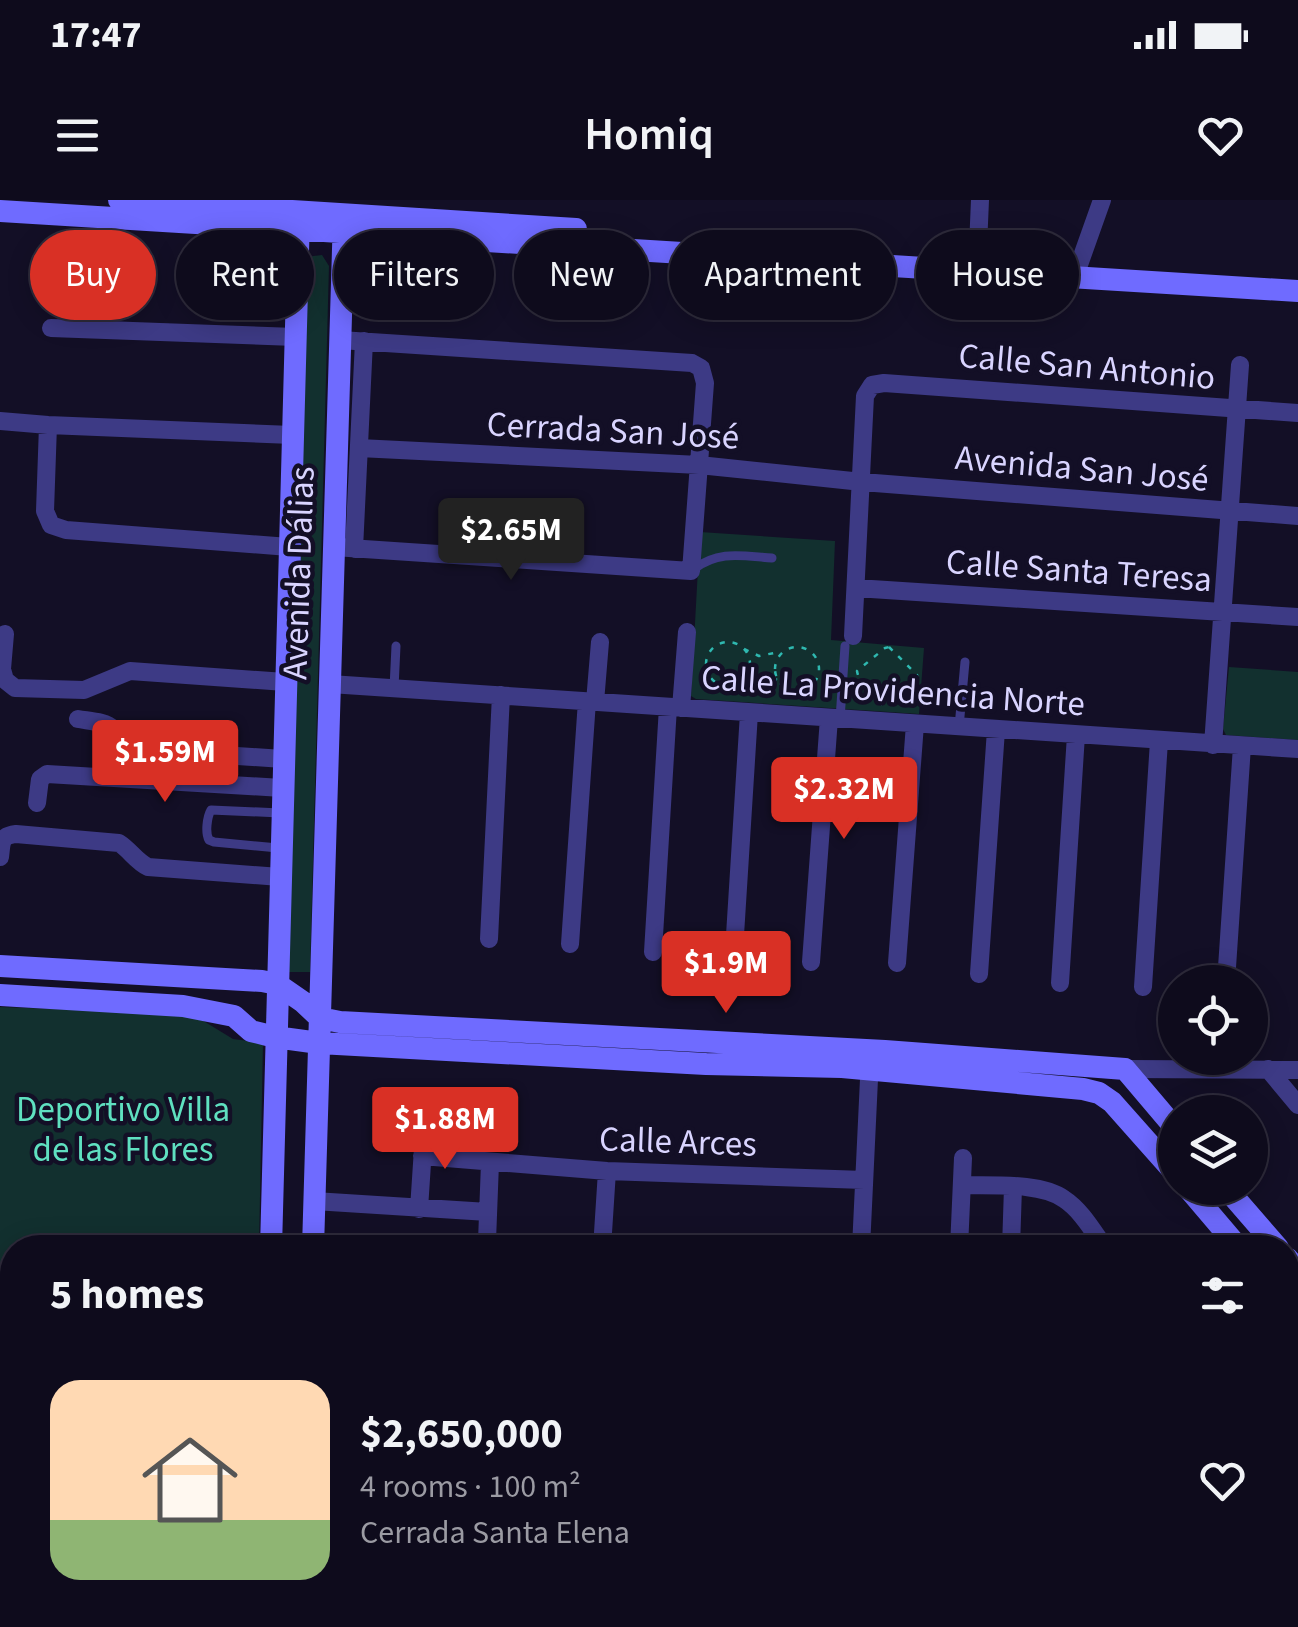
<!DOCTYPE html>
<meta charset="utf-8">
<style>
:root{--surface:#0e0b1c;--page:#1c1929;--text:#f1f3f6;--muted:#9b9ba3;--line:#2e2b3b;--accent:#d93025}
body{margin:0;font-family:"Source Sans 3",sans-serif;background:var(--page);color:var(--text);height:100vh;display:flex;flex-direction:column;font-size:38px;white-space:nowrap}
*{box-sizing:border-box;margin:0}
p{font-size:32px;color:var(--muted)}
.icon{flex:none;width:55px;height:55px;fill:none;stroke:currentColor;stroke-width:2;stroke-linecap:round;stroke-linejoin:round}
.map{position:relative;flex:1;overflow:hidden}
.drawer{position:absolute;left:0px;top:1035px;width:1300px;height:392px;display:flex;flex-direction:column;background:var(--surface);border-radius:40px 40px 0 0;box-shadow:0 5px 25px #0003,0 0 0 2px var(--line)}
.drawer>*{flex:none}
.hud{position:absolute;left:30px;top:30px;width:1240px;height:90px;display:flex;gap:20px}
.controls{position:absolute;left:1158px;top:765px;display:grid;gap:20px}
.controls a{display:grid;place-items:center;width:110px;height:110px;border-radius:50%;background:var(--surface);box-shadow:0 5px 25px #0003,0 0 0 2px var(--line);font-size:50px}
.price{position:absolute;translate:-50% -85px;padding:0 22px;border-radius:10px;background:var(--accent);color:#fff;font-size:32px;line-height:65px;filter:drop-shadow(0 2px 5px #0008)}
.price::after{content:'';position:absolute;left:50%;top:60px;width:30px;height:22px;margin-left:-15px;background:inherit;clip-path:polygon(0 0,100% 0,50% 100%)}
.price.current{background:#222;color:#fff}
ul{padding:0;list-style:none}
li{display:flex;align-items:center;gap:30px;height:250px;padding:0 50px}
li+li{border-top:2px solid var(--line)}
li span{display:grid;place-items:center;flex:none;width:280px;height:200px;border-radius:30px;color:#555}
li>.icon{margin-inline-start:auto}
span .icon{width:120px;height:120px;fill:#fffc;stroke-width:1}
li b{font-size:42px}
h2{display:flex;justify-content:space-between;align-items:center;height:120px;padding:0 50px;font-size:42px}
.tag{padding:0 35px;border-radius:45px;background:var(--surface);box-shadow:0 5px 25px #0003,0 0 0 2px var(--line);font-size:35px;line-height:90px}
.tag.current{background:var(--accent);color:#fff}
.status{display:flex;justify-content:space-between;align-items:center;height:70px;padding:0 50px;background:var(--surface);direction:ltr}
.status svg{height:28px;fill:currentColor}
header{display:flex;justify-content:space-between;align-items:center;height:130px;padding:0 50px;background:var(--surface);font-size:45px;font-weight:600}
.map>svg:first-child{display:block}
.green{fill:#12302f}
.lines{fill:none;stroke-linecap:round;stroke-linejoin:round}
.path{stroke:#2fb8b0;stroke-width:2.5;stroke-dasharray:5 8;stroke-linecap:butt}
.lane{stroke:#3d3a85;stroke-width:9}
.street{stroke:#3d3a85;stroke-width:18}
.secondary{stroke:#6f6bff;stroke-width:22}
.labels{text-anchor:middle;stroke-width:9;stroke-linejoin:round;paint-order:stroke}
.street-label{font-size:35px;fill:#d9d4ff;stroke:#130f26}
.park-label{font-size:35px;fill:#5fe0c0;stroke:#130f26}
</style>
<div class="status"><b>17:47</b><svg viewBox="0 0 49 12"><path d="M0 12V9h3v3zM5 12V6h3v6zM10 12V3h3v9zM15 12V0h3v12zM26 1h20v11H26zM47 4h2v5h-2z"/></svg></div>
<header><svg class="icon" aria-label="menu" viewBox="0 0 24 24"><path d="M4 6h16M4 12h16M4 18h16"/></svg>Homiq<svg class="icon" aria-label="heart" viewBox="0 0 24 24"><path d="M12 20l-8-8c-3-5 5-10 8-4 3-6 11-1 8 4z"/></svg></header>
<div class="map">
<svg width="1298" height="1427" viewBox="0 0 1298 1427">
<rect width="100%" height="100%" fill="#130f26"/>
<!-- green -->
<path class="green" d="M322 55 329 66 310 772H287L305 57Z
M700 332 835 341 831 440 924 448 919 514 696 499 691 496Z
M1229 467 1298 472V540L1226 535 1223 529Z
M0 807 192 814 233 839 263 843 259 1047 12 1048V1172L0 1171Z"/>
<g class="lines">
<!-- path -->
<path class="path" d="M706 464a22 22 0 1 1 44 0a22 22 0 1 1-44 0Z
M889 447 917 475 918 480 887 507C875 502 859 484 857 471L885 448Z
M775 469a22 22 0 1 1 44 0a22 22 0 1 1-44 0Z
M744 449 759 456 779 452
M747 479 770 477 777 480"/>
<!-- lane -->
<path class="lane" d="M694 369C719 350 742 356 772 358
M394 488 396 446
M840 519 845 446
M959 527 965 462
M278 648 214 642 209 640C205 633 207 617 211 610L280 613
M490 1415V1427
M437 1427 443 1415
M456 1427H462"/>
<!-- street -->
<path class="street" d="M977 70 980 0
M1075 76 1102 0
M51 128 295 137
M0 221 48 225 292 235
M48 225 45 311 51 325 66 330 289 347
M359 248 699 265 862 282 1298 316
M334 347 691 371 705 183 701 168 692 163 340 140
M354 349 364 141
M856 388 1298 417
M5 434 2 469 5 480 15 488 84 490 130 471 285 482
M853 436 865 196 872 185 884 183 1298 213
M330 484 1298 549
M595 502 600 442
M681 508 687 432
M78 519C88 521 105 521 113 529 120 536 122 543 131 549L283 559
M1213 545 1240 165
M37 603 40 579 47 574 282 588
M0 657C2 642 0 636 16 634L119 643C130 650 136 661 148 667L280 677
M489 739 501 495
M570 744 587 501
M734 751 749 513
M653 752 668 507
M811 762 829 518
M897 763 915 524
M979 774 996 530
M1226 782 1242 546
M1060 783 1076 535
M1143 787 1159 541
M1125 869 1298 870
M1268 869 1298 905
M422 956 607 971 864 980
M962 985C991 986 1041 982 1064 999 1081 1010 1093 1031 1105 1048
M314 1001 488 1012
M419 1009 424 933
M487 1041 490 963
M602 1048 607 971
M861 1048 870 858
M959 1048 963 958
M1011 1048 1013 987
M1288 1133 1298 1134
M1288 1237H1298
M1288 1337 1298 1338
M824 1418 979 1427
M0 1421 74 1425 80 1423 84 1415
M317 1424 339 1427
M726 1427 727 1415
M1029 1427 1030 1415"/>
<!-- secondary -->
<path class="secondary" d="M119 0 576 29
M0 11 1298 91
M0 766 262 781 277 784 303 802 320 818 340 822 885 851 1125 869 1175 928
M0 795 183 806 234 816 251 831 275 837 319 843 706 864 842 867 1083 889 1099 893 1112 902 1175 973
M1188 988 1239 1048
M1226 988 1278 1048
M271 1048 299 16
M313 1048 344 16
M1288 1059 1298 1071
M1288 1106 1298 1123
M274 1415 276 1427
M316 1415 317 1427"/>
</g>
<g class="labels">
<!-- street labels -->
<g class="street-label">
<text transform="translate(1087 166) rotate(5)" y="12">Calle San Antonio</text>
<text transform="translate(613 230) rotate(3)" y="12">Cerrada San José</text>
<text transform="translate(1082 268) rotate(5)" y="12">Avenida San José</text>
<text transform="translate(1079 370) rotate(4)" y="12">Calle Santa Teresa</text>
<text transform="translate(298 373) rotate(-88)" y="12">Avenida Dálias</text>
<text transform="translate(893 490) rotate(4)" y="12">Calle La Providencia Norte</text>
<text transform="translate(678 941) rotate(2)" y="12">Calle Arces</text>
</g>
<!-- park labels -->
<g class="park-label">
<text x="123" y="921">Deportivo Villa<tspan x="123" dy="40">de las Flores</tspan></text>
</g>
</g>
</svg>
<div class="controls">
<a><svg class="icon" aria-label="locate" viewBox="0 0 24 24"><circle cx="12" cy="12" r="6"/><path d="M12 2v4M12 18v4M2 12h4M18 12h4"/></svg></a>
<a><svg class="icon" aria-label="layers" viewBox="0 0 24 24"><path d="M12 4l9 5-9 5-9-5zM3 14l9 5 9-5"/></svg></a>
</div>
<b class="price current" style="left:511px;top:383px">$2.65M</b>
<b class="price" style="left:165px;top:605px">$1.59M</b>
<b class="price" style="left:844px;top:642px">$2.32M</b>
<b class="price" style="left:726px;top:816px">$1.9M</b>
<b class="price" style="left:445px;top:972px">$1.88M</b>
<div class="hud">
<a class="tag current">Buy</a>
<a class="tag">Rent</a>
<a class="tag">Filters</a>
<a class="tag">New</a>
<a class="tag">Apartment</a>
<a class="tag">House</a>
</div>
<section class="drawer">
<h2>5 homes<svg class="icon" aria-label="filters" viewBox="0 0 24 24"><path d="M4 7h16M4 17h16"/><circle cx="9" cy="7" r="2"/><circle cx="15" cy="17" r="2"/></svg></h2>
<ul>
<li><span style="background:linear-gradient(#ffd9b3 70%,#8fb573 0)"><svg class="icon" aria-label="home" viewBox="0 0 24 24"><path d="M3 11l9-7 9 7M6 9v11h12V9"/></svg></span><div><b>$2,650,000</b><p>4 rooms · 100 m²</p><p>Cerrada Santa Elena</p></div><svg class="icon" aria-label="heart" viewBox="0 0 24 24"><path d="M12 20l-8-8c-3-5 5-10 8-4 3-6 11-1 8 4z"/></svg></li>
</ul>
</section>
</div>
